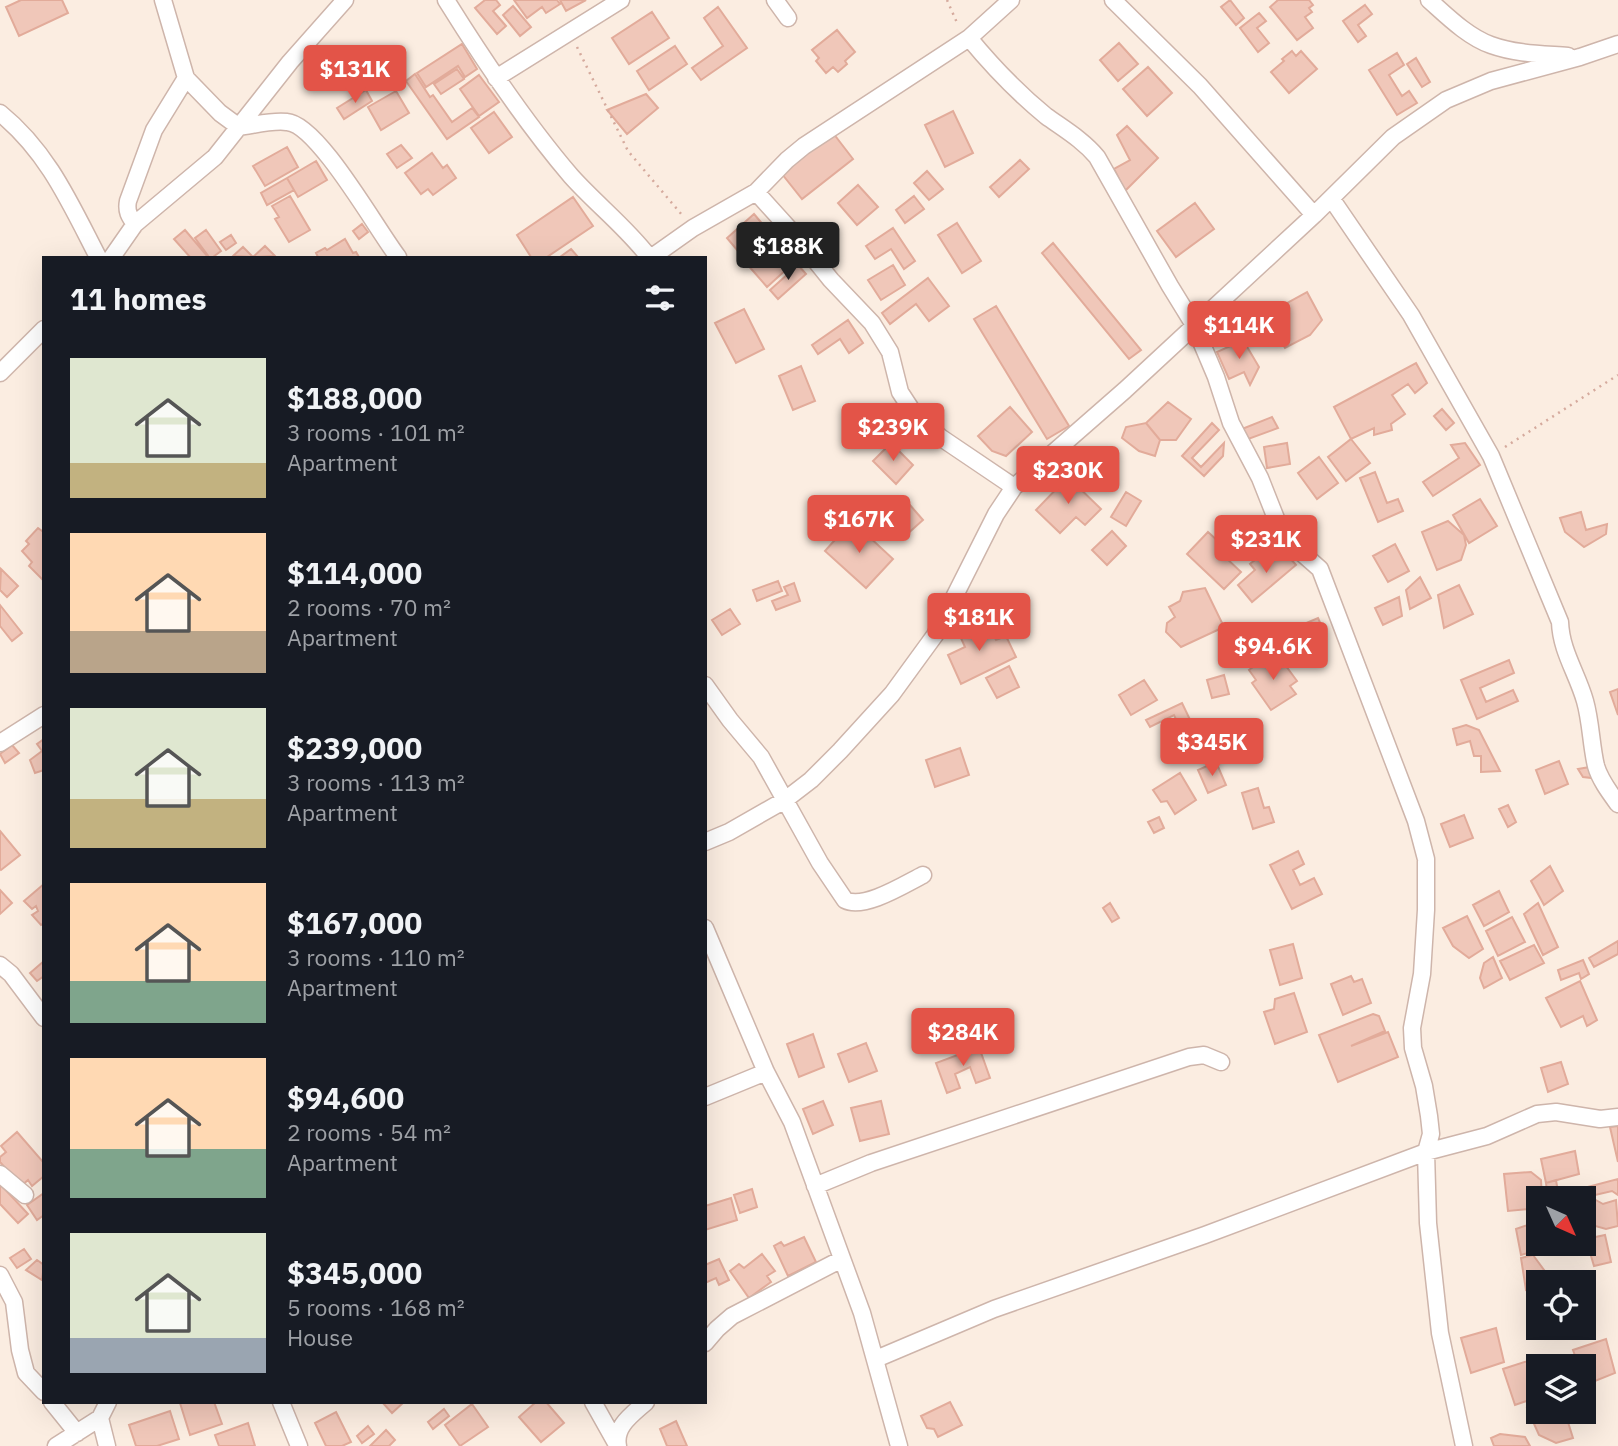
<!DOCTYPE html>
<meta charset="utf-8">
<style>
:root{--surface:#171b24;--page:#20242c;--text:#f1f3f6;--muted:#9ea1a6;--accent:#e35448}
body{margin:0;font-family:"IBM Plex Sans",sans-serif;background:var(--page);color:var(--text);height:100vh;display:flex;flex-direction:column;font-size:26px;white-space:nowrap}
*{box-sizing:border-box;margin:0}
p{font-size:23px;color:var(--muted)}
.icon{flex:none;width:38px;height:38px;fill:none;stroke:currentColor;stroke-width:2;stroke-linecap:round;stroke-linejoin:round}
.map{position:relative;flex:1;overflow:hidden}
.sheet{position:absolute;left:42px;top:256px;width:665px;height:1148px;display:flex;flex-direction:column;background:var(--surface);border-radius:0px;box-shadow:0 7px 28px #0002}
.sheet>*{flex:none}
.needle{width:46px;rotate:135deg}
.tools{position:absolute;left:1526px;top:1186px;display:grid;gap:14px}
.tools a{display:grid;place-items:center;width:70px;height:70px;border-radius:0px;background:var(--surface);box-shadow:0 7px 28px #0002;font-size:35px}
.price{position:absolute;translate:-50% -60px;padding:0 16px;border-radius:7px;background:var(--accent);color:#fff;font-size:23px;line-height:46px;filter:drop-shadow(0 2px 4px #0008)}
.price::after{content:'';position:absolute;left:50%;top:42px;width:21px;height:16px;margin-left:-10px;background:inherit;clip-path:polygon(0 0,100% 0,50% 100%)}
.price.current{background:#222;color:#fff}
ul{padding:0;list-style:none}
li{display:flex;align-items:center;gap:21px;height:175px;padding:0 28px}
li span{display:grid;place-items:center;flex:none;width:196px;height:140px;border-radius:0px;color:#555}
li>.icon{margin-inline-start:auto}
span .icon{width:84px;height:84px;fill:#fffc;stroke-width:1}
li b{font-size:30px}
h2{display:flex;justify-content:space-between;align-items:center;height:84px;padding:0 28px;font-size:30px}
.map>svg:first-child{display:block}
.building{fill:#f0c7b9;stroke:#e2ab9a;stroke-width:2}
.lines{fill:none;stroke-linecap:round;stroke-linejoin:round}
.minor-casing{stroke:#ceb5ab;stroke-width:19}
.path{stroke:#d5aa9d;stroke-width:2.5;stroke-dasharray:2 5;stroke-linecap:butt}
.minor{stroke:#fff;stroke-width:16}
</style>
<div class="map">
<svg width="1618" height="1446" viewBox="0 0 1618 1446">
<rect width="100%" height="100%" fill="#fbede1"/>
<!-- building -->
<path class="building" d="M21 0H62L68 13 19 36 6 7Z
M485 0H496L500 5 493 11 506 26 497 34 475 8Z
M514 0H557L560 4 546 13 542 7 527 18Z
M560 0H586L566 11Z
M1230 0 1244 18 1236 25 1221 7Z
M1278 0H1309L1313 5 1309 8 1312 12 1305 17 1313 28 1297 40 1270 7Z
M1365 5 1372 14 1358 25 1366 36 1358 42 1343 21Z
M513 6 531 27 520 36 503 15Z
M718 7 747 48 701 80 692 68 723 46 704 18Z
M652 12 669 38 629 64 612 38Z
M1259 13 1266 21 1257 28 1269 43 1258 52 1240 28Z
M837 30 855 52 845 61 847 64 838 72 833 67 826 73 816 61 819 58 812 50Z
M1119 43 1138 64 1118 81 1100 60Z
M462 44 477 69 465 77 458 66 426 87 417 73Z
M675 46 687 64 649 90 637 71Z
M1292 51 1296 56 1301 51 1317 69 1289 93 1271 72 1284 61 1282 59Z
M1397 53 1404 65 1389 75 1402 96 1409 91 1417 103 1397 115 1369 70Z
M1416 58 1430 82 1422 87 1407 64Z
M1148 67 1172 93 1147 116 1123 89Z
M457 69 464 79 441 94 434 84Z
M415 74 430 97 433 95 452 122 472 108 479 117 447 139 406 81Z
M479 75 499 102 479 116 460 89Z
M366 90 372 101 344 119 337 108Z
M396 91 409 113 381 130 368 107Z
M646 94 658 108 627 134 607 110Z
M953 111 973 153 945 167 925 125Z
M494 112 512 137 489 153 471 128Z
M1127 126 1158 158 1125 191 1114 169 1130 160 1117 135Z
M833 133 853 159 802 199 782 174Z
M401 145 412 158 397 168 387 154Z
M287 147 298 167 265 186 253 166Z
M432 153 443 168 447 165 456 178 433 195 428 189 421 194 405 173Z
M1020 160 1029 169 999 197 990 187Z
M316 161 327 180 298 197 287 178Z
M927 171 943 189 929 200 914 183Z
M287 178 294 190 267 205 261 193Z
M858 185 878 207 857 225 838 203Z
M290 196 310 230 289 242 275 219 279 217 272 206Z
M914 196 924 209 905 223 896 210Z
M573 197 593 226 547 257H531L517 235Z
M1195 203 1214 229 1176 257 1157 231Z
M754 214 770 233 743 257 727 238Z
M957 223 981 261 962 273 938 235Z
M362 224 368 232 359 239 353 231Z
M893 228 915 261 904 269 891 249 875 259 866 246Z
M185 230 208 257H190L174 239Z
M206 230 221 251 213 257H209L195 238Z
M231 235 236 243 226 250 220 242Z
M345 239 353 253 356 252 359 257H318L316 253 325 248 327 250Z
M1053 243 1141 350 1129 359 1042 253Z
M265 246 275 256 253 257Z
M769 246 788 268 767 287 747 264Z
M243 247 253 257 233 256Z
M571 249 578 257H560Z
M798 265 806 274 778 299 770 290Z
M893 265 905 285 881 300 868 280Z
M928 278 949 306 929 321 916 304 890 324 882 313Z
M1307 292 1322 320 1310 335 1285 348 1267 314Z
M996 306 1069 426 1047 439 974 319Z
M744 309 764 349 736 363 715 323Z
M848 320 863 343 849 353 840 339 818 354 812 345Z
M1239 342 1246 345 1259 367 1250 385 1244 372 1229 379 1217 352Z
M1416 363 1427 383 1415 393 1408 384 1392 395 1405 414 1391 424 1392 430 1374 435V428L1351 439 1334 407Z
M801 366 815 401 793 410 779 376Z
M1168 402 1191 419 1176 440H1160L1146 423Z
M1010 407 1032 432 1006 456 992 451 978 436Z
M1442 409 1454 423 1446 430 1434 416Z
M1272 417 1278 428 1240 442 1242 429Z
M1146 423 1160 440 1155 456 1139 451 1122 438 1126 427Z
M1212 423 1219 430 1192 458 1201 467 1224 443 1223 456 1204 476 1182 456Z
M1351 439 1370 463 1346 481 1328 457Z
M891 443 913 465 896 484 873 461Z
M1287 443 1290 464 1267 468 1264 447Z
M1465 443 1480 465 1433 496 1423 482 1459 458 1451 445Z
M1319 457 1338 483 1317 499 1298 473Z
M1375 472 1387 503 1398 499 1403 511 1378 522 1360 478Z
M1068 477 1101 509 1085 525 1076 517 1060 533 1036 510Z
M1126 492 1141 501 1126 526 1111 517Z
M903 497 923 520 905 536 885 513Z
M1480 499 1497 526 1469 543 1453 515Z
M1581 512 1586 530 1607 524 1606 534 1584 547 1565 532 1560 518Z
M852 521 893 559 866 588 825 551Z
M1448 521 1464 535 1466 545 1461 560 1437 570 1422 532Z
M38 528 42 531 44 529V581L29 566 32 562 22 551 29 544 26 541Z
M1112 531 1126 546 1107 565 1092 550Z
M1208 532 1219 542 1229 538 1235 544 1224 556 1241 572 1224 589 1187 554Z
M1395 544 1409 571 1388 582 1373 556Z
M1283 550 1296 565 1252 602 1238 585 1255 570 1250 564 1260 556 1266 564Z
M1 569 18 586 7 597 0 590Z
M1420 577 1431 598 1410 609 1406 590Z
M778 581 782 591 757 601 753 590Z
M794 583 800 601 776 610 772 601 788 595 784 587Z
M1459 585 1473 614 1444 628 1438 595Z
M1205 588 1224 627 1181 647 1166 632 1167 623 1175 617 1169 607 1180 601 1183 592Z
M1399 597 1402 616 1383 625 1375 608Z
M0 605 22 633 12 641 0 626Z
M730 609 740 624 722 635 712 620Z
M970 618 979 638 992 632 996 640 1006 636 1016 657 961 684 948 655 965 647 955 625Z
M1318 618 1326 636 1300 647 1292 629Z
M1268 656 1275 666 1280 658 1297 681 1290 686 1296 694 1271 710 1252 683 1256 680 1249 670Z
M1509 660 1514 673 1480 688 1486 702 1513 690 1518 701 1477 719 1461 680Z
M1009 666 1019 687 997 698 986 678Z
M1224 675 1229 694 1212 698 1207 680Z
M1144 680 1157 700 1131 715 1119 695Z
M1618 689V715L1610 692Z
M1182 703 1206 753 1195 759 1174 715 1150 727 1146 720Z
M1466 725 1479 730 1500 771 1481 772V756H1474L1470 741 1457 745 1453 729Z
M44 739V770L35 773 30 760 42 751 37 744Z
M12 745 19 753 5 763 0 754Z
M960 748 969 775 935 787 926 760Z
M1559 761 1568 784 1545 794 1536 770Z
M1216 762 1226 785 1208 793 1198 770Z
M1590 767 1592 778 1583 777 1578 769Z
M1180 773 1196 800 1175 814 1167 801 1161 802 1153 790Z
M1258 788 1264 808 1269 807 1274 822 1253 829 1242 793Z
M1508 805 1516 822 1508 827 1499 809Z
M1464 815 1473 838 1450 847 1441 824Z
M1159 817 1164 828 1154 833 1148 822Z
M0 831 20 855 1 870 0 869Z
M1298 851 1304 864 1293 870 1300 885 1314 878 1322 894 1292 909 1270 865Z
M1550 866 1563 891 1544 905 1531 881Z
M44 884V923L41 925 32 915 38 911 36 906 32 909 24 901Z
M0 890 12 903 0 914Z
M1499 891 1509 912 1484 926 1473 905Z
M1110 903 1119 918 1112 922 1103 908Z
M1538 903 1558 947 1543 955 1524 914Z
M1467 916 1483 949 1469 958 1453 946 1443 928Z
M1512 917 1525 942 1498 956 1486 931Z
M1618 941V954L1594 967 1589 958Z
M1293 944 1302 978 1280 985 1270 950Z
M1534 945 1544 963 1510 980 1500 961Z
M1493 957 1502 978 1484 988 1480 978 1484 963Z
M1583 960 1589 974 1581 979 1579 973 1561 980 1558 970Z
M44 961V976L37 981 30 973Z
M1351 976 1354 982 1362 979 1371 1003 1343 1015 1331 984Z
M1580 981 1597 1020 1587 1026 1583 1016 1561 1027 1546 998Z
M1294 993 1307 1032 1275 1044 1264 1012 1274 1009 1275 999Z
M1373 1014 1379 1016 1385 1031 1351 1046 1388 1032 1398 1057 1338 1082 1319 1035Z
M813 1034 824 1067 799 1077 787 1044Z
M866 1043 877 1071 849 1082 838 1054Z
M979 1047 990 1078 976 1083 970 1067 955 1074 960 1088 947 1093 936 1063Z
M1561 1062 1568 1084 1548 1092 1541 1068Z
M823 1101 833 1125 813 1134 803 1109Z
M881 1101 889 1134 860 1141 851 1108Z
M1618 1126V1162L1610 1127Z
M17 1132 44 1163V1176L32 1186 28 1180 21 1186 0 1162V1157L6 1152 1 1146Z
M1575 1151 1579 1174 1546 1183 1541 1159Z
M1531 1172 1541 1180 1542 1199H1538V1208L1508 1211 1504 1174Z
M1618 1179V1195L1612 1191 1582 1198 1580 1189Z
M1556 1180 1558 1192 1565 1191 1567 1199H1548L1546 1183Z
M0 1184 28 1214 18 1223 0 1204Z
M752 1189 757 1207 740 1213 734 1195Z
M44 1193V1215L37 1220 27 1205Z
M731 1198 737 1220 705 1230V1206Z
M1594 1199 1603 1204 1616 1200 1618 1226 1606 1229 1588 1224 1584 1207Z
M1536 1222 1538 1244H1541L1542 1249 1521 1255 1516 1229Z
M1605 1235 1611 1262 1594 1266 1586 1239Z
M804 1237 816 1262 788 1276 774 1246 781 1242 784 1246Z
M24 1249 31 1259 17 1268 10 1258Z
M762 1254 775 1271 767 1276 771 1282 749 1298 730 1271 739 1264 744 1268Z
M1533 1255 1547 1274 1548 1283H1538V1287L1526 1290 1521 1258Z
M719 1259 729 1280 719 1285 716 1278 705 1283V1265Z
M37 1260 44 1265 42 1280 26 1270Z
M1496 1328 1504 1362 1471 1373 1461 1338Z
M1606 1339 1615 1373 1585 1385 1584 1367H1579L1573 1350Z
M1540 1357 1543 1367H1538V1397L1515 1405 1503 1369Z
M185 1402H214L222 1424 190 1435 180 1403Z
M382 1402H404L392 1413Z
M536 1402H546L564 1423 541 1442 519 1417Z
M950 1402 962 1425 938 1437 934 1429 927 1428 921 1416Z
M472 1404 488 1427 460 1446 445 1425Z
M1538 1404V1412H1562L1567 1419 1573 1438 1556 1443 1539 1435 1527 1408Z
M444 1409 449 1416 433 1429 428 1422Z
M170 1411 179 1439 157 1446H136L129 1425Z
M336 1412 351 1442 342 1446H326L315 1423Z
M676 1421 687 1446H667L660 1429Z
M248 1423 255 1446H219L215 1435Z
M368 1426 374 1434 362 1443 357 1436Z
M386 1430 395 1440 389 1446H370Z
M1500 1434 1525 1437 1530 1446H1494L1491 1438Z"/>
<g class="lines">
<defs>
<path id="minor" d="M163 0 186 78 220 113 239 127C254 125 272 120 287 122 318 124 377 230 398 257
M446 0C484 61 524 121 571 176 596 204 626 227 649 257
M775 0 788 18
M1113 0 1200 86 1314 215
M1429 0C1447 16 1468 37 1491 45 1516 54 1542 54 1568 56
M969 38C992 66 1018 93 1046 116 1064 129 1083 140 1097 157L1170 286 1194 325 1216 377 1231 423 1260 478 1277 521 1295 547 1320 569 1416 821 1426 859V910L1422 974 1412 1028 1413 1048 1424 1086 1429 1116 1431 1134 1426 1152 1428 1223 1440 1333 1464 1446
M496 78 621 0
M0 113C48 152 70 203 98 257
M756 192 794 234 831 280 872 323 890 352 900 392 915 415 940 437 1014 487
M1331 198 1411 315 1491 456 1560 622C1561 651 1577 673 1585 701 1591 722 1591 745 1596 766 1600 780 1610 793 1618 804
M135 224C129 216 126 211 128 201L154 130 186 78
M112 257 135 224 215 157 290 62 345 0
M652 257 693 228 756 192 787 160 804 146 969 38 1011 0
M0 373 44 329
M705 685 730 720 761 757 820 863 845 900C864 910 905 884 923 875
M0 743 44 715
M705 842 729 832 785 800 811 780 840 751 892 694 935 635 996 514 1014 487 1125 390 1314 215 1393 137 1446 100 1491 81 1580 57 1618 44
M705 928 766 1072 792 1122 862 1313 899 1446
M0 965 11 974 44 1018
M705 1097 766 1072
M0 1174 25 1195
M815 1186 871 1163 1189 1057 1204 1055 1221 1062
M0 1275 14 1302 20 1350 26 1373 44 1392
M705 1343 717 1329 732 1316 840 1260
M876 1359 994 1309 1205 1235 1426 1152 1487 1136 1537 1114 1556 1112 1600 1119 1618 1117
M52 1402 77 1433
M281 1402 299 1446
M593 1402 616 1443
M56 1446 100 1418
M107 1446 100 1418 108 1402
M618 1446C614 1426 633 1414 646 1402"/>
</defs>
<!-- minor casing -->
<use href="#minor" class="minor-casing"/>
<!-- path -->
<path class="path" d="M947 0 958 25
M577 47 628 151 682 215
M1505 447 1618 375"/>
<!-- minor -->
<use href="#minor" class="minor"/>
</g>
</svg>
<div class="tools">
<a><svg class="needle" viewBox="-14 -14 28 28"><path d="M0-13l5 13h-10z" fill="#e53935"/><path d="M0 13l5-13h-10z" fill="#9ea1a6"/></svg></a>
<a><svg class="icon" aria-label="locate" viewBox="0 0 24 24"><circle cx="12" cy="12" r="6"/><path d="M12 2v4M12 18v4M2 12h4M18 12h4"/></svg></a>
<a><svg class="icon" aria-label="layers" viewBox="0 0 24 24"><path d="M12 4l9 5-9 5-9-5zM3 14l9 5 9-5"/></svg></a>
</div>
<b class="price" style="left:355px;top:105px">$131K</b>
<b class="price current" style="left:788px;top:282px">$188K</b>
<b class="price" style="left:1239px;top:361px">$114K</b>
<b class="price" style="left:893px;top:463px">$239K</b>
<b class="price" style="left:1068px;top:506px">$230K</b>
<b class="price" style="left:859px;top:555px">$167K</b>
<b class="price" style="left:1266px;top:575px">$231K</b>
<b class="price" style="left:979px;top:653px">$181K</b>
<b class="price" style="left:1273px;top:682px">$94.6K</b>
<b class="price" style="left:1212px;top:778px">$345K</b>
<b class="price" style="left:963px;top:1068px">$284K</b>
<section class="sheet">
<h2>11 homes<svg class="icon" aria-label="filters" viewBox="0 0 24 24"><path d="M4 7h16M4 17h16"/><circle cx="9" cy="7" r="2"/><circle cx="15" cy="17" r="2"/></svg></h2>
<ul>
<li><span style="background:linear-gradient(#dfe7d0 75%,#c2b280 0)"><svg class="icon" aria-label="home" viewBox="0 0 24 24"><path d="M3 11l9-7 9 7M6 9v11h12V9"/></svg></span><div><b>$188,000</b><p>3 rooms · 101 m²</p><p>Apartment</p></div></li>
<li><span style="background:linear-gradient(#ffd9b3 70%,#b9a48a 0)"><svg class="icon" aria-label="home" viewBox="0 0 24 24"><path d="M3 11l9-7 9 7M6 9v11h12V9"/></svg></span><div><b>$114,000</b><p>2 rooms · 70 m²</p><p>Apartment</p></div></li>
<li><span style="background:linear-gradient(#dfe7d0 65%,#c2b280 0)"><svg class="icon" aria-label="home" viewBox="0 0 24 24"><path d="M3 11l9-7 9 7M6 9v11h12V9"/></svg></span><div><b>$239,000</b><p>3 rooms · 113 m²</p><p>Apartment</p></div></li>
<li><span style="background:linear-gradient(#ffd9b3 70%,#7fa58c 0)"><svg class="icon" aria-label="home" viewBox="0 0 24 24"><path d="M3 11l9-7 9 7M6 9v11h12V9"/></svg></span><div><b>$167,000</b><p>3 rooms · 110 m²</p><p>Apartment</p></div></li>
<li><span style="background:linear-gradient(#ffd9b3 65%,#7fa58c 0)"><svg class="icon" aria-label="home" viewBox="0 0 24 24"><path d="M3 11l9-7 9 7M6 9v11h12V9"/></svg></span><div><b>$94,600</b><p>2 rooms · 54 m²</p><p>Apartment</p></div></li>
<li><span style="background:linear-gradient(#dfe7d0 75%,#9aa5b1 0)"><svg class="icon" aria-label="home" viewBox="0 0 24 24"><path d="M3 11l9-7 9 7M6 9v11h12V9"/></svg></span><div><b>$345,000</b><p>5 rooms · 168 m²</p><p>House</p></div></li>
</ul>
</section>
</div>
